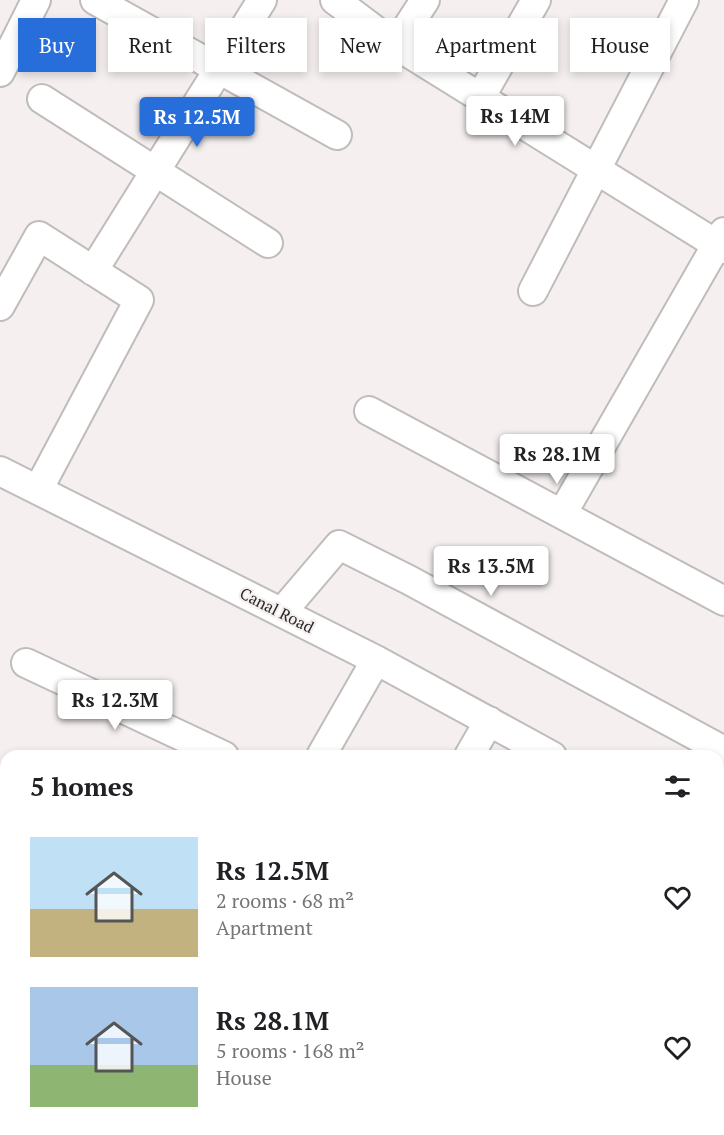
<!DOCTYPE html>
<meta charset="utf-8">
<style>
:root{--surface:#fff;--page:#f2f2f2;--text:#202124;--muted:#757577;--accent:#286eda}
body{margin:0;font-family:"PT Serif",serif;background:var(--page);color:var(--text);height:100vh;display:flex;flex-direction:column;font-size:22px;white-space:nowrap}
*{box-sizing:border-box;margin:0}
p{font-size:20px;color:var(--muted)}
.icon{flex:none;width:33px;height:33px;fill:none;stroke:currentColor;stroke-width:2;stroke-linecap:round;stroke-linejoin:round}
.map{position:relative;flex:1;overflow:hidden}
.drawer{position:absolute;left:0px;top:750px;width:724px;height:386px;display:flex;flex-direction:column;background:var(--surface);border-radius:18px 18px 0 0;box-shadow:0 3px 9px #0003}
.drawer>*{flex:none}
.guide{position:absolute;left:18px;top:18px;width:688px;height:54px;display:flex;gap:12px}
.price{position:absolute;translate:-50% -51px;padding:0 14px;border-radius:6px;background:#fff;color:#222;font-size:20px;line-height:39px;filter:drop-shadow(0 2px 3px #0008)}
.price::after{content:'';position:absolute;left:50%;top:36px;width:18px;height:14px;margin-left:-9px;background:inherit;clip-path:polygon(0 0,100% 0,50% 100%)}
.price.current{background:var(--accent);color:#fff}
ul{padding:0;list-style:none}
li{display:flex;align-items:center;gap:18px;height:150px;padding:0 30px}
li span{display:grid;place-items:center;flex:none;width:168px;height:120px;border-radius:0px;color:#555}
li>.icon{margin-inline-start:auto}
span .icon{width:72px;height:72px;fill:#fffc;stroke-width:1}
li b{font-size:26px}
h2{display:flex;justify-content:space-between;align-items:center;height:72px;padding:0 30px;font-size:26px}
.chip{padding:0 21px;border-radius:0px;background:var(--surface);box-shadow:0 3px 9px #0003;font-size:21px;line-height:54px}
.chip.current{background:var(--accent);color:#fff}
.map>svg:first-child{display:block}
.green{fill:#e7dabb}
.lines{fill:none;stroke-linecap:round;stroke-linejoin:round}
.minor-casing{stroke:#c0bcba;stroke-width:32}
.highway-casing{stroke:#c0bcba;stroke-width:36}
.minor{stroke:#fff;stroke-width:28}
.highway{stroke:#fff;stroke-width:33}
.labels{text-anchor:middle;stroke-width:4.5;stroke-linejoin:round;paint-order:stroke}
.street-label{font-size:16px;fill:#2a2828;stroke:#f5f0ef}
</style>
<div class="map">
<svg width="724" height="1135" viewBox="0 0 724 1135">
<rect width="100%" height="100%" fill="#f5f0ef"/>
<!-- green -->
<path class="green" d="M0 884 6 888V1130H392L400 1135H0Z"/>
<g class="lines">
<defs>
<path id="minor" d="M95 0 337 135
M335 0 388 40 724 249
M396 45 425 0
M0 72 36 0
M480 98 536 0
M42 99 268 243
M93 271 262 0
M533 291 684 0
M0 306 39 236 139 300 38 490
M369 411 724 601
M0 471 376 660 552 756
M562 514 724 232
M282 612 339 545 409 580 724 751
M26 663 224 756
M321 756 376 660
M469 756 489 721
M0 799 6 802
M718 845 724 847
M718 1062 724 1066
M521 1130 530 1135"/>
<path id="highway" d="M718 961 724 955
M718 1023 724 1017
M561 1135 566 1130
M621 1135 626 1130"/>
</defs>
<!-- minor casing -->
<use href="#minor" class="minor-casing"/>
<!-- highway casing -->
<use href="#highway" class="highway-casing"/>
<!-- minor -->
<use href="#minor" class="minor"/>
<!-- highway -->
<use href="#highway" class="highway"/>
</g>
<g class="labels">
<!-- street labels -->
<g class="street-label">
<text transform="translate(277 610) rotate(27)" y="6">Canal Road</text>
</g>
</g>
</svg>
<b class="price" style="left:515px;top:147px">Rs 14M</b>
<b class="price current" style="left:197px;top:148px">Rs 12.5M</b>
<b class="price" style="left:557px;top:485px">Rs 28.1M</b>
<b class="price" style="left:491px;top:597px">Rs 13.5M</b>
<b class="price" style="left:115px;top:731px">Rs 12.3M</b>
<div class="guide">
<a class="chip current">Buy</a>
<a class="chip">Rent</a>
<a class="chip">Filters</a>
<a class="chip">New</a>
<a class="chip">Apartment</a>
<a class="chip">House</a>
</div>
<section class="drawer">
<h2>5 homes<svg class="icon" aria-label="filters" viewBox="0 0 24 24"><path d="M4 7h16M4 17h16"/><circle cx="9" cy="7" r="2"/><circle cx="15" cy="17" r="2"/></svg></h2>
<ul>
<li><span style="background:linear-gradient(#bfe0f5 60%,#c2b280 0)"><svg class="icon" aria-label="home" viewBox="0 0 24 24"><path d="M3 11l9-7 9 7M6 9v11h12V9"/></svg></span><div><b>Rs 12.5M</b><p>2 rooms · 68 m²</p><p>Apartment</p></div><svg class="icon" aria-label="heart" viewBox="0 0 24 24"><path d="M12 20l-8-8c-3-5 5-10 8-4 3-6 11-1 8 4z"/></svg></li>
<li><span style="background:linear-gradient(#a9c7e8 65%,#8fb573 0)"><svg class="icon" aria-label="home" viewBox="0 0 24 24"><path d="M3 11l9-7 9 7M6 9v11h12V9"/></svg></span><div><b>Rs 28.1M</b><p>5 rooms · 168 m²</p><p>House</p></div><svg class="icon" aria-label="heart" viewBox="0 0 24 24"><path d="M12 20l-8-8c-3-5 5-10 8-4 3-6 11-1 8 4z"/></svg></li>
</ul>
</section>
</div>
